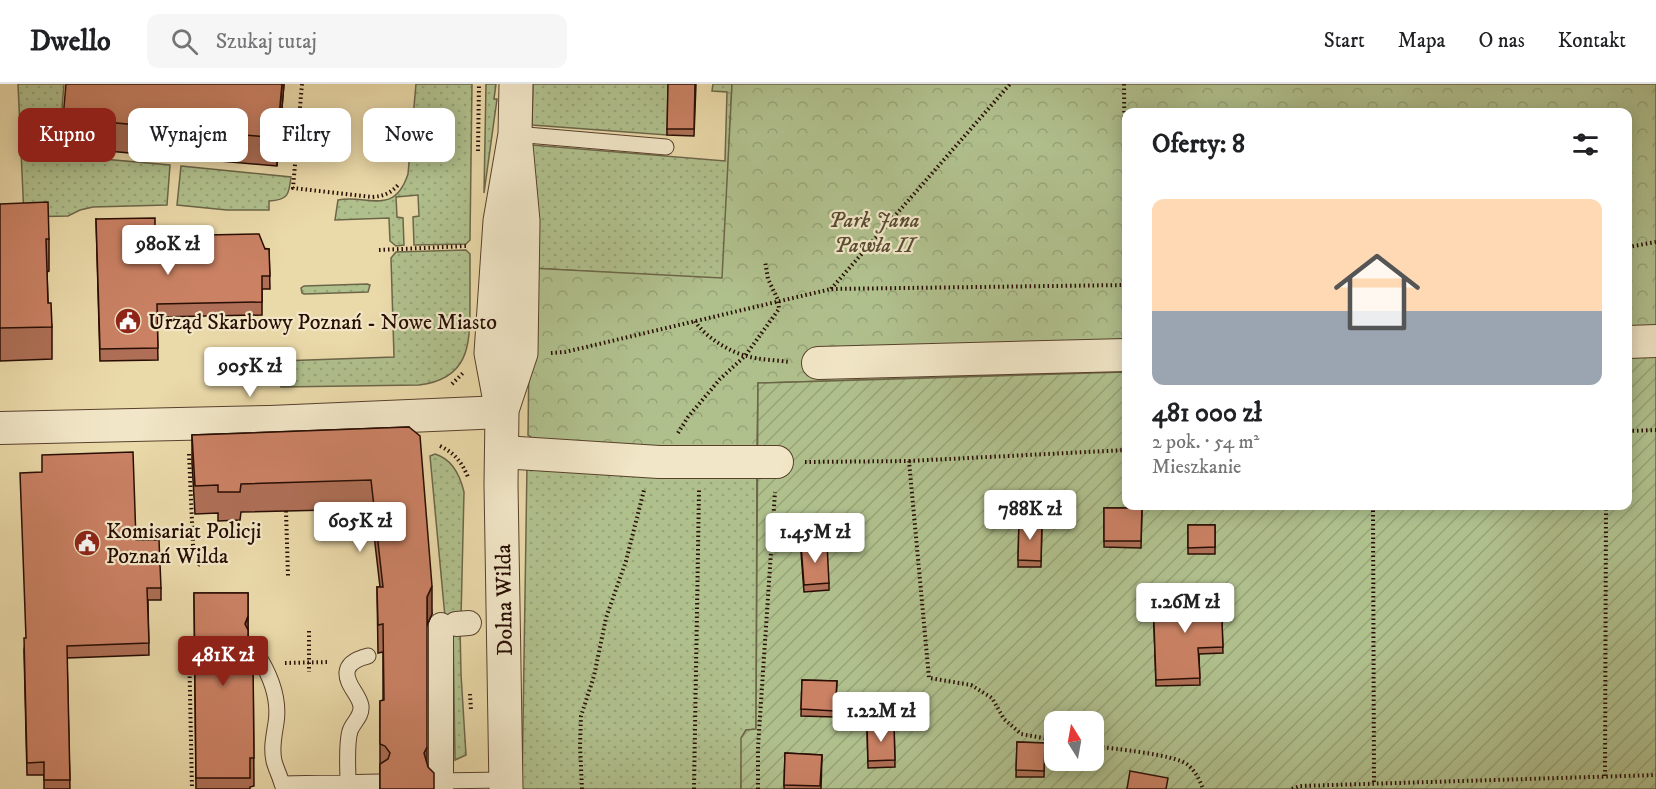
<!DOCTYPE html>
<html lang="pl">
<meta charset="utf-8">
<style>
:root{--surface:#fff;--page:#f6f6f6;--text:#202124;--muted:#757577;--line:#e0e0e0;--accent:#8f2418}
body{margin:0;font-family:"IM FELL DW Pica",serif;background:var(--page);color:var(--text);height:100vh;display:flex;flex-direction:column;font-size:22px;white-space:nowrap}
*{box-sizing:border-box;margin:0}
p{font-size:20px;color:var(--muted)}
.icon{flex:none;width:33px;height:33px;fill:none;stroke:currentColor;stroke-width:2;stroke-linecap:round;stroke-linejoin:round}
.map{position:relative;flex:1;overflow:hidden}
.panel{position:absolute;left:1122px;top:24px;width:510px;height:402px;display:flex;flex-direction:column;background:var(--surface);border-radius:12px;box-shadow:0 3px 15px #0003}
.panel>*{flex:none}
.hud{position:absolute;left:18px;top:24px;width:570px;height:54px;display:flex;gap:12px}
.needle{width:39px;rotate:349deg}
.fabs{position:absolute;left:1044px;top:627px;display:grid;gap:12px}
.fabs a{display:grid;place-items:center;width:60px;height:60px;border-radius:12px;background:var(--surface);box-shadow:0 3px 15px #0003;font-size:30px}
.price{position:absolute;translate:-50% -51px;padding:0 14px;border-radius:6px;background:#fff;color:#222;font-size:20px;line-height:39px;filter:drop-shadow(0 2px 3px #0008)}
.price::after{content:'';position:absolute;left:50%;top:36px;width:18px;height:14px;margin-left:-9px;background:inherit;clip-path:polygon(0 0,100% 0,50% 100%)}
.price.current{background:var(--accent);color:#fff}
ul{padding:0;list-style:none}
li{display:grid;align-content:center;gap:12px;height:318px;padding:0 30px}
li span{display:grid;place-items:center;height:186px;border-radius:12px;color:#555}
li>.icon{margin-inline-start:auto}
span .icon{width:108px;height:108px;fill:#fffc;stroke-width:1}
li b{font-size:26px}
h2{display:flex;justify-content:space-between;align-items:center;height:72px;padding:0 30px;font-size:26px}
.chip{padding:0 21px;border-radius:12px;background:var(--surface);box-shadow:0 3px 15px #0003;font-size:21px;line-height:54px}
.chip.current{background:var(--accent);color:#fff}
header{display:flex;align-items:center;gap:36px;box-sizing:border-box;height:84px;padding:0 30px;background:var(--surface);border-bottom:2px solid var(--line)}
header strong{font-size:28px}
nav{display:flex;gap:33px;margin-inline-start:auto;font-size:21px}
.search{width:420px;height:54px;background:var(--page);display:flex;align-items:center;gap:15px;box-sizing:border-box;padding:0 21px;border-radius:12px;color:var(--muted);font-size:22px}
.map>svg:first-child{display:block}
.grass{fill:url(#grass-dots);stroke:#6c6648;stroke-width:1.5}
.park{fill:url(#park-crowns);stroke:#6c6648;stroke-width:1.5}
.garden{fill:url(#garden-furrows);stroke:#6c6648;stroke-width:1.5;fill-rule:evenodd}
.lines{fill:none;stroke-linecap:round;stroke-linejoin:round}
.service-casing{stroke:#58402c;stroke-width:17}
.pedestrian-casing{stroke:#58402c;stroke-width:26}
.minor-casing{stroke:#58402c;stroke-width:34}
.tertiary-casing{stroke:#58402c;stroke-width:35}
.path{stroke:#280d03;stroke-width:4;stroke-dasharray:1.5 3;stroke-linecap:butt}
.service{stroke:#f1e6c7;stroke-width:15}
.pedestrian{stroke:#f1e6c7;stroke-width:24}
.minor{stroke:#f1e6c7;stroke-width:32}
.tertiary{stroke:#f1e6c7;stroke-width:33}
.wall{fill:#ae6f56;stroke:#280d03;stroke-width:1.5}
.shaded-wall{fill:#8d5a46;stroke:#280d03;stroke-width:1.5}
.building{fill:#ca8164;stroke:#280d03;stroke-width:1.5}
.labels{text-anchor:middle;stroke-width:4.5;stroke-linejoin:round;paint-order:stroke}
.park-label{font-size:22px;font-style:italic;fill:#584c33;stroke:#f1e6c7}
.poi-label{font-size:22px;fill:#280d03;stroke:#f1e6c7;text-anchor:start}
.street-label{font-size:22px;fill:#280d03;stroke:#f1e6c7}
</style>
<header>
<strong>Dwello</strong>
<div class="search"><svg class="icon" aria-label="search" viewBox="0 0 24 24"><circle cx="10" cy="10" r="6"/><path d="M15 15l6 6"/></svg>Szukaj tutaj</div>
<nav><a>Start</a><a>Mapa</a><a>O nas</a><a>Kontakt</a></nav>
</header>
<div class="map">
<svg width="1656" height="705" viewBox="0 0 1656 705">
<defs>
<pattern id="grass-dots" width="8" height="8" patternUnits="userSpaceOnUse" patternTransform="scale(1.5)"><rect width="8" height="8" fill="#b0c08d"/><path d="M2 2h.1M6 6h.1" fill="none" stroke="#97a478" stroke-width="1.8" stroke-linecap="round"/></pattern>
<pattern id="park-crowns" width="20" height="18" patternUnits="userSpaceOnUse" patternTransform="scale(1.5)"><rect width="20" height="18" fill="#b0c08d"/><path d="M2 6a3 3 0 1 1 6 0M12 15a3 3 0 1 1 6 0" fill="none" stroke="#97a478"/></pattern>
<pattern id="garden-furrows" width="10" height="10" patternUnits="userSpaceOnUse" patternTransform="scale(1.5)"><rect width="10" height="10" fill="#b0c08d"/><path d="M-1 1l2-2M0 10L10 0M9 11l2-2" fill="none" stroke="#97a478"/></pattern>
</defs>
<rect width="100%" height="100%" fill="#ead9a9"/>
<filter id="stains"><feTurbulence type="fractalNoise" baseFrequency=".00333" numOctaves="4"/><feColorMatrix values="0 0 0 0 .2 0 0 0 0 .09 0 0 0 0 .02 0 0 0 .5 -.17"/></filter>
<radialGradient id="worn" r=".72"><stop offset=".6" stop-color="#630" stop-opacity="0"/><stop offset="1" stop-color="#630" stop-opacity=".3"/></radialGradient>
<!-- grass -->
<path class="grass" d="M18 0H64L58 71 170 81 167 121 93 123 80 126 68 132 24 133Z
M416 0H472L470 156 466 160 414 161 413 133 419 132 418 111 396 113 397 133 403 134 404 161 396 162 390 157 389 134 335 136 338 116C367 110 394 133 408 90Z
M486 0H496L494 15H497L484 109Z
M533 0H668L667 51 532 41Z
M713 0H732L723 195 530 184 532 61 725 77 727 8 712 7Z
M181 82 291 93C289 111 288 116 269 117V126H227L177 121Z
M466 166 470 170C470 187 470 205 470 222 470 263 468 295 419 301L281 303 280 277 394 273 391 174 396 168Z
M367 200 370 201 368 208 304 210 302 209 301 204 304 202Z
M757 363 756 646H746L742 654 741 705H522L527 381Z
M435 370C452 375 460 391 464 408L461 534 445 533 430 372Z
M460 543 461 590 466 671 455 676 453 544Z"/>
<!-- park -->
<path class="park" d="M732 0H1656V272L1628 273V28H1126V288L758 299 757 363 682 372 534 355 528 351 530 184 722 194Z"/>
<!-- garden -->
<path class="garden" d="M1656 272V705H741V654L746 646 756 645 758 299 1126 288V422H1628V273ZM1054 638H1094V676H1054Z"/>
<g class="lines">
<defs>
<path id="service" d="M515 50 666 63
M255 567C269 588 280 614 276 639 274 652 271 664 274 677 276 685 280 692 282 700L380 698
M434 697 506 696
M348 699C348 684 346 660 350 647 353 638 362 633 361 622 359 610 346 601 347 588 348 578 360 574 368 572"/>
<path id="pedestrian" d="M456 540 469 539
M441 541V705"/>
<path id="minor" d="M1628 258 1656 257
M818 279 1126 271
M0 344 270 338 502 328
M502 368 659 378H777"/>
<path id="tertiary" d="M503 323 521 269 523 137 515 50 516 0
M506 705 501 400 502 328 491 269 500 137 515 50"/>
</defs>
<!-- service casing -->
<use href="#service" class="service-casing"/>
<!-- pedestrian casing -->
<use href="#pedestrian" class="pedestrian-casing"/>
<!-- minor casing -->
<use href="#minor" class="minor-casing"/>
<!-- tertiary casing -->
<use href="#tertiary" class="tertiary-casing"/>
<!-- path -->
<path class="path" d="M302 0 293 104 372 113C384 112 391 109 399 100
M1124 0 1126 190
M478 67 479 0
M1628 163 1656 158
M379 166 467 162
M831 205 1010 0
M695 237C704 252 729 268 747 272 760 276 776 276 790 278
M551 269 565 268 831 205 1126 201
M452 300 464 288
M1628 347 1656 346
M678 349 688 333 720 295 745 272 779 225 778 216 768 195 765 177
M440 362C455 369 462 379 468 393
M189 370 193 461 197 468 204 473 196 484
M909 377 1126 366
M805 378 909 377 929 594 971 601 992 614 1004 635 1021 650 1054 656
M1373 422 1374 700
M286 427 288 492
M309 547V588
M189 561 192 705
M285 579 329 578
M470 610 471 626
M1094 662C1113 665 1175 670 1188 681 1195 687 1200 696 1203 705
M1605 692 1606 422
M582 705 580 662 581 632 594 592 606 534 626 477 644 406
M694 705 699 406
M758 705V663L775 408
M1292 705 1300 702 1656 691"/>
<!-- service -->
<use href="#service" class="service"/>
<!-- pedestrian -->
<use href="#pedestrian" class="pedestrian"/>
<!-- minor -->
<use href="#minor" class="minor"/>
<!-- tertiary -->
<use href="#tertiary" class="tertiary"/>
</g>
<!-- wall -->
<path class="wall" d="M284 0 277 82 63 63V34Z
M696 0 694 52 667 51V45Z
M0 120 49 155V187L47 188 48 219 52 243V275L0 277Z
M96 135 155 152 269 165 270 205H262V231L157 233 158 276 100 277Z
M409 343 432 530 427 541 380 705V617L383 616V568L378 569 377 503H380L371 425 241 428 240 436 218 437V429L195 430 192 379V351Z
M1104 424H1142L1141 464 1104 463Z
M1019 436 1042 437 1041 483H1018Z
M1188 441H1215V470H1188Z
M136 456 161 504V516H148L149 571 67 574 70 705H44V691H27L24 566 26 554Z
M801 468 829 499V506L804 508Z
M194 509H248V576H253L254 702 250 703V705H196Z
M1221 511 1223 569 1199 570 1200 601 1156 602 1153 514Z
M802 596 837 597 835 633 801 632Z
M894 641 895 683 868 684 867 642Z
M1017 658 1045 659 1044 693H1016Z
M785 669 822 671 821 705H784Z"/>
<!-- shaded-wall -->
<path class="shaded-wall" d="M282 0H284L277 82V54Z
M432 502V530L427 541V513Z
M248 532V561L245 540Z
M427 663V691L424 669Z"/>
<!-- building -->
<path class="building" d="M66 0H282L277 54 63 34Z
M668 0H695L694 45H667Z
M48 118 49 155H46L48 219H51L52 243 0 244V120Z
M155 134V152L259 150 265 165H269L270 192H262V218L157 220 158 264 100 265 96 135Z
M409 343 420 352 432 502 427 513V663L424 669 428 683 434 689V705H380V680L388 675 390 669 385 662 380 660V617L384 616 383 540 378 541 377 503H383L371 396 241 400 240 408H218V401L195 402 192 351Z
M133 368 136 456H159L161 504H147L149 559 67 562 70 696H44V678L27 679 24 554H26L20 389 42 388V371Z
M1104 424H1142L1141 457H1104Z
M1019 436 1042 437 1041 477 1018 476Z
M1188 441H1215V463L1188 464Z
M827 459 829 499 804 501 801 461Z
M194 509H248V532L245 540 248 546V576H253L254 674H250V694H196Z
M1221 511 1223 563 1198 564 1200 594 1156 596 1153 514Z
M802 596 837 597 835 627 801 625Z
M894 641 895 676 868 677 867 642Z
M1017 658 1045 659 1044 687 1016 686Z
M785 669 822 671 820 702 784 701Z
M1130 687 1168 694 1166 705H1127Z"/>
<!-- icons -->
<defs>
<symbol id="civic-disc" viewBox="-11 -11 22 22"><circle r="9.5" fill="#8f2418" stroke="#f1e6c7"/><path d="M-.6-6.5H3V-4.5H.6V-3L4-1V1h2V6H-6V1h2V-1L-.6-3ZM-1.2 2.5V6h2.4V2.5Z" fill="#fff"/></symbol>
</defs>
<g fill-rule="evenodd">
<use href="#civic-disc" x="113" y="222" width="30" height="30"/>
<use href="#civic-disc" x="72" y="444" width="30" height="30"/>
</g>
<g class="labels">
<!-- park labels -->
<g class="park-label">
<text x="874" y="143">Park Jana<tspan x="874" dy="25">Pawła II</tspan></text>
</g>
<!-- poi labels -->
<g class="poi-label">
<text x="148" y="245">Urząd Skarbowy Poznań - Nowe Miasto</text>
<text x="106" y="454">Komisariat Policji<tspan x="106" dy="25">Poznań Wilda</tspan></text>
</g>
<!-- street labels -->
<g class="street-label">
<text transform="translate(503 516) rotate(-91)" y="8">Dolna Wilda</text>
</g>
</g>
<rect width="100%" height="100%" filter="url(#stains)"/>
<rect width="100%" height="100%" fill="url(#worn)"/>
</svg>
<div class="fabs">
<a><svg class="needle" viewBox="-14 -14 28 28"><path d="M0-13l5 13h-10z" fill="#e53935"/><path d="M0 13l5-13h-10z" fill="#757577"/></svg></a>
</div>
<b class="price" style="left:168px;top:192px">980K zł</b>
<b class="price" style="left:250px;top:314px">905K zł</b>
<b class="price" style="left:1030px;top:457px">788K zł</b>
<b class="price" style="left:360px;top:469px">605K zł</b>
<b class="price" style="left:815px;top:480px">1.45M zł</b>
<b class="price" style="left:1185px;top:550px">1.26M zł</b>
<b class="price current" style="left:223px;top:603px">481K zł</b>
<b class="price" style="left:881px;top:659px">1.22M zł</b>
<div class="hud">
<a class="chip current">Kupno</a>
<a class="chip">Wynajem</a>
<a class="chip">Filtry</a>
<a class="chip">Nowe</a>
</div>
<section class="panel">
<h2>Oferty: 8<svg class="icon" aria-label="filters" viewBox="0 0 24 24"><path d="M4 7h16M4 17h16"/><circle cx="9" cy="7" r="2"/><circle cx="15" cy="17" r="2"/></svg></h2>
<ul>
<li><span style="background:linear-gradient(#ffd9b3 60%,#9aa5b1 0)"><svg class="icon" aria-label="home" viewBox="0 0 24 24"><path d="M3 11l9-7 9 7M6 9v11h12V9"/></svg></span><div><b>481 000 zł</b><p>2 pok. · 54 m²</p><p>Mieszkanie</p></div></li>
</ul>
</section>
</div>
